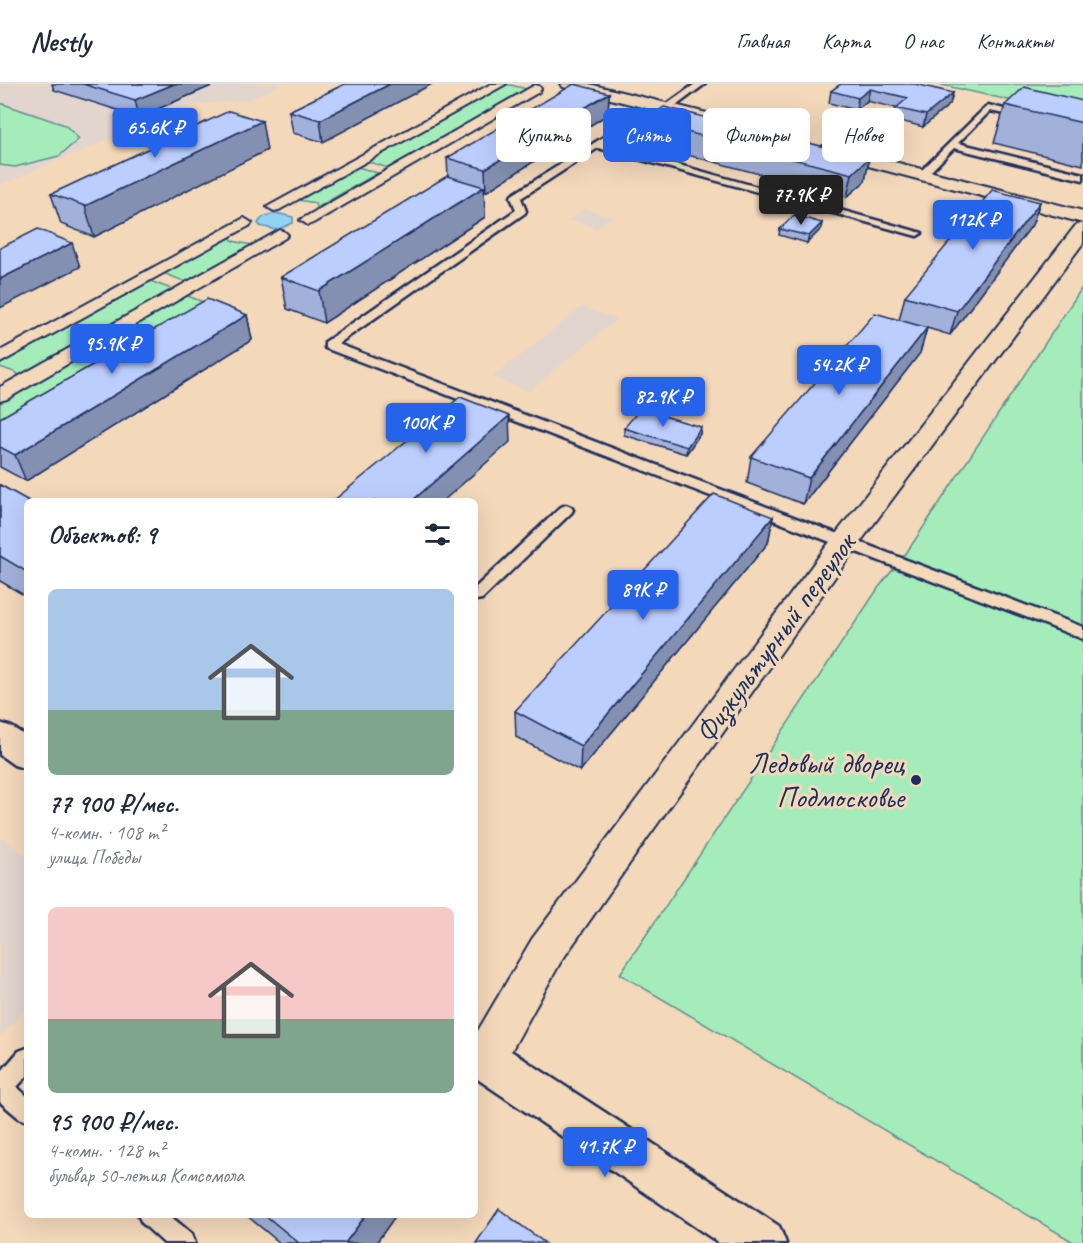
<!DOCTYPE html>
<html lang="ru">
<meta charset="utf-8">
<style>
:root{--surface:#fff;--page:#f6f6f7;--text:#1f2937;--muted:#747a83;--line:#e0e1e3;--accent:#2563eb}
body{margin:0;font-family:Caveat,sans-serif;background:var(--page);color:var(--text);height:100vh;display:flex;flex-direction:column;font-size:22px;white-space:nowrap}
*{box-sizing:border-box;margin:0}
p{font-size:20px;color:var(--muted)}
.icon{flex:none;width:33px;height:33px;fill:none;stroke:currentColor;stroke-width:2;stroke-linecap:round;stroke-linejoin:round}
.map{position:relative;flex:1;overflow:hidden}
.side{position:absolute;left:24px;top:414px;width:454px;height:720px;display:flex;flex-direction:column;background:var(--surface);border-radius:9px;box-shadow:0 6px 24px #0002}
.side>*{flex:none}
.guide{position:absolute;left:496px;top:24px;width:496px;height:54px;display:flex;gap:12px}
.price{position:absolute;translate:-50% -51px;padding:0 14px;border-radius:6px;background:var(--accent);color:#fff;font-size:20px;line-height:39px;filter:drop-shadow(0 2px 3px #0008)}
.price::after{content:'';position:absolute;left:50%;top:36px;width:18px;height:14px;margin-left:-9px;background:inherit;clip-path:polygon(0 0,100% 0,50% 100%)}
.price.current{background:#222;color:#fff}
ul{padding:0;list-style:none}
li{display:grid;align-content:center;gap:12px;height:318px;padding:0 24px}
li span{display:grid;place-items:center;height:186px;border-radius:9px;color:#555}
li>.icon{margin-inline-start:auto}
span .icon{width:108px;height:108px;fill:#fffc;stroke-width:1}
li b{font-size:26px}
h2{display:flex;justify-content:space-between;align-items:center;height:72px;padding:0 24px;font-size:26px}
.chip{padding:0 21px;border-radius:9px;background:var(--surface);box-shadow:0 6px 24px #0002;font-size:21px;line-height:54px}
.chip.current{background:var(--accent);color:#fff}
header{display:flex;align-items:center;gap:36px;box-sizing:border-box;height:84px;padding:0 30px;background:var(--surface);border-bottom:2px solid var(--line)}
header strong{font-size:28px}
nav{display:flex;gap:33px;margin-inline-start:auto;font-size:21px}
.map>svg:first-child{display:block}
.built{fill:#e2d5ce}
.green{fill:#a4edbb;stroke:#608e8c;stroke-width:1.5}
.water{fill:#90d3f2;stroke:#6191b7;stroke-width:1.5}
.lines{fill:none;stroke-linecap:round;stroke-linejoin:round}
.service-casing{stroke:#1b2f5e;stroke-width:5}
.pedestrian-casing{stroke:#1b2f5e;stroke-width:4}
.minor-casing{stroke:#1b2f5e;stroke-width:4}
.secondary-casing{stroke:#1b2f5e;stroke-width:5}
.service{fill:#f3d8ba;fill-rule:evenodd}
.pedestrian{fill:#f3d8ba;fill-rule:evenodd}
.minor{fill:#f3d8ba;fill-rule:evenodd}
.secondary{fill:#f3d8ba;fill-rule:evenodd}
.wall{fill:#a2b1da;stroke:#1b2f5e;stroke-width:1.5}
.shaded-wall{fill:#8490b2;stroke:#1b2f5e;stroke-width:1.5}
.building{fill:#bccefe;stroke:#1b2f5e;stroke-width:1.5}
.poi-dot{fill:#1b2f5e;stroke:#f3d8ba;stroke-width:2}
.labels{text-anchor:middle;stroke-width:6;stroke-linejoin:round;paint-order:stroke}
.street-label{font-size:30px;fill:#1b2f5e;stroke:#f3d8ba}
.poi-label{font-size:30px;fill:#1b2f5e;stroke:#f3d8ba;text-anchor:end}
</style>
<header>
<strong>Nestly</strong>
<nav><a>Главная</a><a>Карта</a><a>О нас</a><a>Контакты</a></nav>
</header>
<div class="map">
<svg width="1083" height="1159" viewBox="0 0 1083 1159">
<rect width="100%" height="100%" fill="#f3d8ba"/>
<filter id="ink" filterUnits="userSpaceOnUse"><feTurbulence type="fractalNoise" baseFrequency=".0167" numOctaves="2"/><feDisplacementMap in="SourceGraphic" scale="12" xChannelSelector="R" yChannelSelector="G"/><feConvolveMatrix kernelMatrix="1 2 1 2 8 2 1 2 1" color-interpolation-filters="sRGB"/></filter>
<g filter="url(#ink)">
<!-- built -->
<path class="built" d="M0 0H282L248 16 186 22 0 101Z
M585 125 612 133 597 144 569 136Z
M582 223 617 235 529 307 493 293Z
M0 753 27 772V925L0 952Z"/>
<!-- green -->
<path class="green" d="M506 0 527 5 388 84 366 77Z
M938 0H1083V33Z
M0 19 65 41 79 55 59 72 15 83 0 81Z
M358 83 378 89 316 124 315 119 298 116Z
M230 153 233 157 252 161 186 198 163 189Z
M150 197 174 206 20 294 17 289 0 283V279Z
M1083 202V1159H1075L620 890 879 503 907 468Z
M185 211 219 224 0 351V318Z"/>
<!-- water -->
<path class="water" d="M276 129 293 133V139L277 146 260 142 258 139 263 133Z"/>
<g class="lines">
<defs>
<path id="service" d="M695 0H705L669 27H663V23Z
M657 19 660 20V24L604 60 922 149 917 152 913 151 598 64 521 114 526 127 525 129 338 260 1083 543V555L325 264V258L516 126 511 113 512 111Z
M988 21 1028 31 1023 34 990 27 958 59 1083 90V96L954 64 926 92H920V88Z
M566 421 571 423 573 426 571 429 482 515 476 516V503L561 423Z
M27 964V992L17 1003 27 1012V1037L19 1034 0 1018V989L19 967Z
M138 1131H169L192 1150 195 1159H164L142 1139Z"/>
<path id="pedestrian" d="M491 0H506L279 126 274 127 267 123Z
M535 1 539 2 541 5 539 8 313 139 308 141 300 136Z
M244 134 252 139 249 142 0 279V267Z
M280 146 285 148 288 151 285 154 7 315 0 317V303Z"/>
<path id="minor" d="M561 0H589L711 30 714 34 711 38 705 39 563 3Z
M829 61 1083 127V159L855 465 648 753 560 879 499 989 484 995 476 992V950L532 855 835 451 1076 141 1083 139 823 70 820 66 823 62Z"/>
<path id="secondary" d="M0 639 12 643 27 653V685L14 681 0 671Z
M476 948 491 954 779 1142 786 1159H719L476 994Z"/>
</defs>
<!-- service casing -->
<use href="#service" class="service-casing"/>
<!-- pedestrian casing -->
<use href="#pedestrian" class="pedestrian-casing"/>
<!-- minor casing -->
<use href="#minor" class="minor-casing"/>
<!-- secondary casing -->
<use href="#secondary" class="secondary-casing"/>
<!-- service -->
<use href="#service" class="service"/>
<!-- pedestrian -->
<use href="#pedestrian" class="pedestrian"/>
<!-- minor -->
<use href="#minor" class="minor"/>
<!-- secondary -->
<use href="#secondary" class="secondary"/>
</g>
<!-- wall -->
<path class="wall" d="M52 0H216L139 33 54 6Z
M345 0 323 58 293 49 289 27Z
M841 0 953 9 950 20 923 43 893 35 896 24 867 17 856 26 829 19 831 7Z
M609 9 608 30 486 108 484 107 485 133 324 239 287 225 281 193 448 92 447 74Z
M1083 17V81L994 59 1005 21Z
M643 37 869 74 865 97 847 113 642 59Z
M267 66 94 153 61 140 51 110Z
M1040 118 1032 141 950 251 927 244 920 269 803 420 747 399 751 373 899 236 905 212Z
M780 145H821L807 159 779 151Z
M247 231 252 256 26 397 0 383V334Z
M624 344 700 350 686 370 624 351Z
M0 401 27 417V513L0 497Z
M773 433 768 459 580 687 516 653 515 627Z
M246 1131H396L376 1159H280Z"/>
<!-- shaded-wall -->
<path class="shaded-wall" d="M174 0H216L139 33 135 16Z
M390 0H432L323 58 320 36Z
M870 5 867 17 856 26 858 14Z
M609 9 608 30 486 108 485 85Z
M953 9 950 20 923 43 926 31Z
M262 37 267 66 94 153 85 122Z
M869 74 865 97 847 113 852 90Z
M484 103 485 133 324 239 319 207Z
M1040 118 1032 141 950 251 957 227Z
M822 139 821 145 807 159 809 152Z
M72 159 80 183 0 224V195Z
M247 231 252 256 26 397 15 371Z
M927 244 920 269 803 420 809 394Z
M509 332 510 358 443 417H412Z
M701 343 700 350 686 370 687 363Z
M773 433 768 459 580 687 581 662Z
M366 1131H396L376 1159H345Z"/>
<!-- building -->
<path class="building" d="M83 0H174L135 16Z
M345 0H390L320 36 289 27Z
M574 0 609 9 485 85 447 74Z
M841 0H915L953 9 926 31 896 24 908 14 870 5 858 14 831 7Z
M1024 3 1083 17V39L1005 21Z
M664 23 869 74 852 90 643 37Z
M229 27 262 37 85 122 51 110Z
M447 92 484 103 319 207 281 193Z
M992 106 1040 118 957 227 905 212Z
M794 131 822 139 809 152 780 145Z
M38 145 72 159 0 195V164Z
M207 215 247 231 15 371 0 363V334Z
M875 229 927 244 809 394 751 373Z
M460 313 509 332 412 417H333Z
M640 325 701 343 687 363 624 344Z
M0 401 29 417H27V488L0 472Z
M714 410 773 433 581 662 515 627Z
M499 1125 545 1159H476Z
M265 1131H366L345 1159H299Z"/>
</g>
<!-- markers -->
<circle class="poi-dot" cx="916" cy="696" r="6"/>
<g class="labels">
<!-- street labels -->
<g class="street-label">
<text transform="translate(775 554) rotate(-54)" y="10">Физкультурный переулок</text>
</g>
<!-- poi labels -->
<g class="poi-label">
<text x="904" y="689">Ледовый дворец<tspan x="904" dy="34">Подмосковье</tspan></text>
</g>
</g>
</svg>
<b class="price" style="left:155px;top:75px">65.6K ₽</b>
<b class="price current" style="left:801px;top:142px">77.9K ₽</b>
<b class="price" style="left:973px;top:167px">112K ₽</b>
<b class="price" style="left:112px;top:291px">95.9K ₽</b>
<b class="price" style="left:839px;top:312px">54.2K ₽</b>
<b class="price" style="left:663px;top:344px">82.9K ₽</b>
<b class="price" style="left:426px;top:370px">100K ₽</b>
<b class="price" style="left:643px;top:537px">89K ₽</b>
<b class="price" style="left:605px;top:1094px">41.7K ₽</b>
<div class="guide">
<a class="chip">Купить</a>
<a class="chip current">Снять</a>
<a class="chip">Фильтры</a>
<a class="chip">Новое</a>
</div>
<section class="side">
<h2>Объектов: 9<svg class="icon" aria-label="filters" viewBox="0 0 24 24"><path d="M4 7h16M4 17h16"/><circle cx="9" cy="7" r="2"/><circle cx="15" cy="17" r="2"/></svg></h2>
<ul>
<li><span style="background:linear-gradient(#a9c7e8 65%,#7fa58c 0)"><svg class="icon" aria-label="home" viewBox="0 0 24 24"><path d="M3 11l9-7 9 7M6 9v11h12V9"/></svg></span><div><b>77 900 ₽/мес.</b><p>4-комн. · 108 m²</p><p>улица Победы</p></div></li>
<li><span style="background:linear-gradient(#f6c9c9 60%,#7fa58c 0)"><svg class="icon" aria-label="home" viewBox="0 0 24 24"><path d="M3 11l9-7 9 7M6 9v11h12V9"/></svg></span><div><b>95 900 ₽/мес.</b><p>4-комн. · 128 m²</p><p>бульвар 50-летия Комсомола</p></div></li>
</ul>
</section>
</div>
